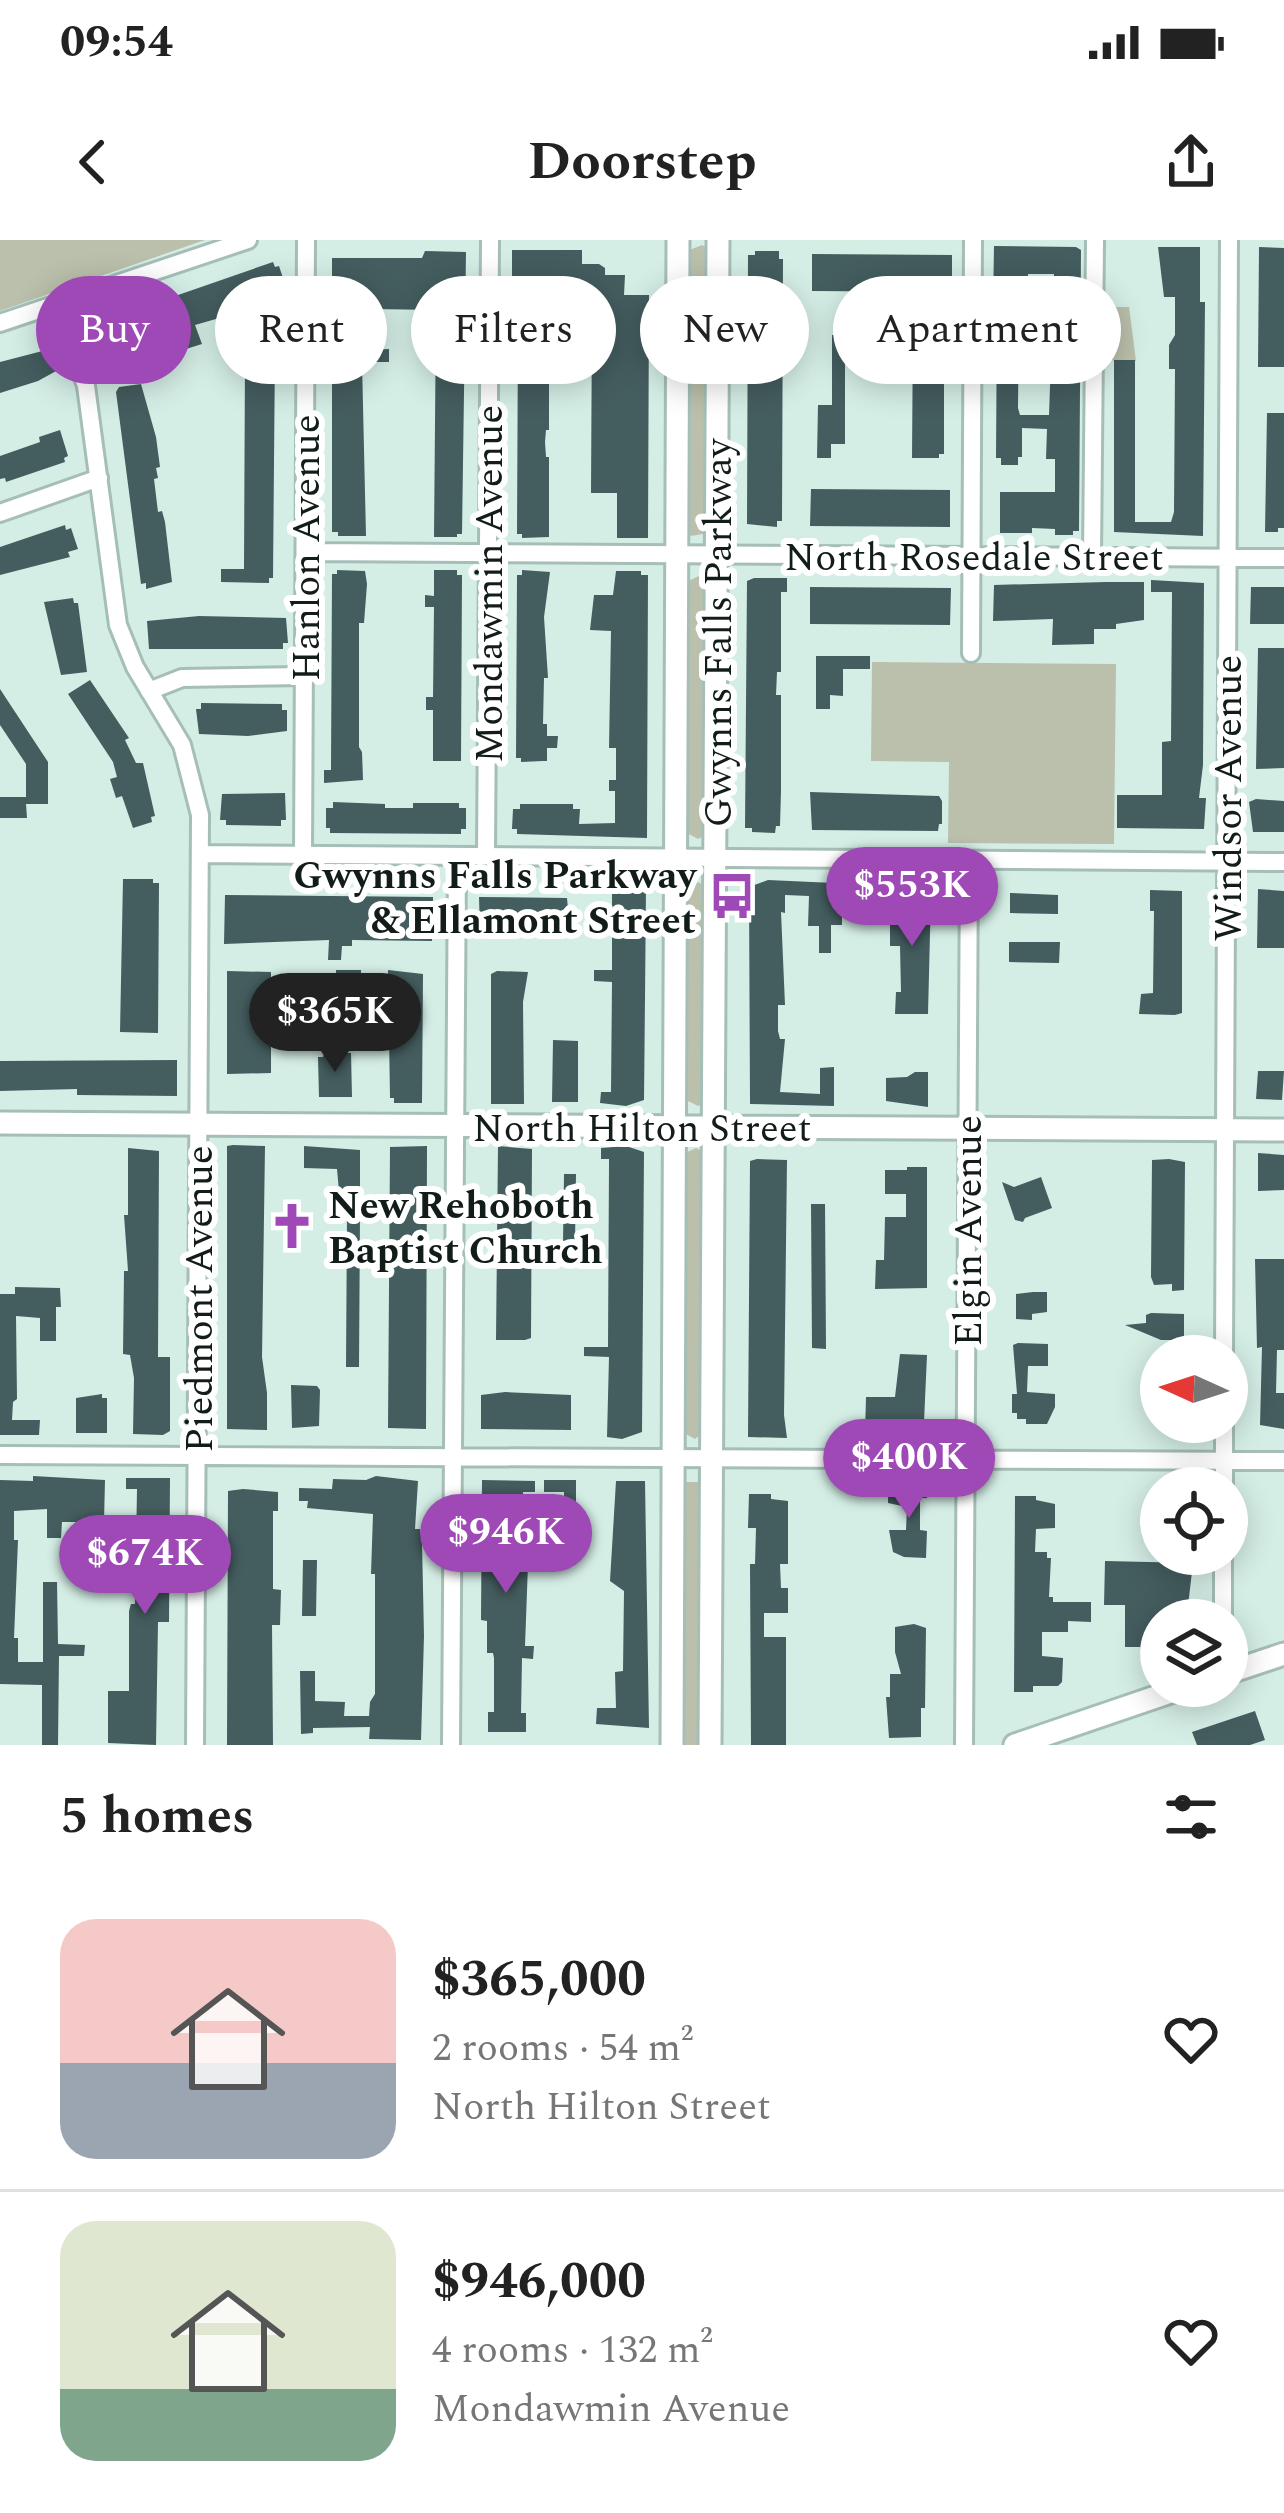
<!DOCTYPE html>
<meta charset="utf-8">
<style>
:root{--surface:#fff;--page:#f6f6f6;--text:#222;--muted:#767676;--line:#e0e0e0;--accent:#9f49b7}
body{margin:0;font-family:Spectral,serif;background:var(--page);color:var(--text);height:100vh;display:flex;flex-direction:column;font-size:45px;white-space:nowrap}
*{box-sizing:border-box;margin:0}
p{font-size:39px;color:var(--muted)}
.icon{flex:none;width:66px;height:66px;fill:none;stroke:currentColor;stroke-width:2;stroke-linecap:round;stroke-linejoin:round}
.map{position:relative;height:1505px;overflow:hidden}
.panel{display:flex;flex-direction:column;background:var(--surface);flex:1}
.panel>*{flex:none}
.hud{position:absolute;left:36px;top:36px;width:1212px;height:108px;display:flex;gap:24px}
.needle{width:78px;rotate:273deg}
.controls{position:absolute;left:1140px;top:1095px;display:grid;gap:24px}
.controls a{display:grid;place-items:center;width:108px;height:108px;border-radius:50%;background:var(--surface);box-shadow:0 6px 30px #0003;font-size:60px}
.price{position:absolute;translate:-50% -102px;padding:0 27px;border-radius:42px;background:var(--accent);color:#fff;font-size:39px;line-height:78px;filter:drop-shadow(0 3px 6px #0008)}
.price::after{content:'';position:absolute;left:50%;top:72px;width:36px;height:27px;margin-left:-18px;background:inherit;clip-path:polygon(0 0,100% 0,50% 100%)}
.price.on{background:#222;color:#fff}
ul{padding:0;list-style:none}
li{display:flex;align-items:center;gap:36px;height:300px;padding:0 60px}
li+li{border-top:3px solid var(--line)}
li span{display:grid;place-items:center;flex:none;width:336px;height:240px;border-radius:36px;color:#555}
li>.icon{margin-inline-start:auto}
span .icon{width:144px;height:144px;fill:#fffc;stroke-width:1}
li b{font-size:51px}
h2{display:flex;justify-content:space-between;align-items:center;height:144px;padding:0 60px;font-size:51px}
.tag{padding:0 42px;border-radius:54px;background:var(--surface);box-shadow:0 6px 30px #0003;font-size:42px;line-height:108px}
.tag.on{background:var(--accent);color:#fff}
.status{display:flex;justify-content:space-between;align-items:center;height:84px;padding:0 60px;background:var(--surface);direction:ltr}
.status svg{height:33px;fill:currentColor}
header{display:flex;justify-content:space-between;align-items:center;height:156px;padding:0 60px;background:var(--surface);font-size:54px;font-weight:700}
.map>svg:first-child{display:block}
.green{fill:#bac0ab}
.building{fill:#445d5f;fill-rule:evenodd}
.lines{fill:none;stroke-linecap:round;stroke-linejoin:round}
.minor-casing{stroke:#a5beb7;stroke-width:22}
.major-casing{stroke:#a5beb7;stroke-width:27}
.minor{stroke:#fff;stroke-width:16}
.major{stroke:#fff;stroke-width:21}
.labels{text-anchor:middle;stroke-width:12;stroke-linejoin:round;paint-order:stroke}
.street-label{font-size:39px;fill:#121c19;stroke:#fff}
.poi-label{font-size:39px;font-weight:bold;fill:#121c19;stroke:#fff;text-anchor:end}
</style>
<div class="status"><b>09:54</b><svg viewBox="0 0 49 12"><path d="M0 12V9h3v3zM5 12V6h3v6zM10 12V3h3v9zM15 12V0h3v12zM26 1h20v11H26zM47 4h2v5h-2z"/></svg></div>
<header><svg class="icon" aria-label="back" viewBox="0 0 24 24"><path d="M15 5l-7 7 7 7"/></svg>Doorstep<svg class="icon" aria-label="share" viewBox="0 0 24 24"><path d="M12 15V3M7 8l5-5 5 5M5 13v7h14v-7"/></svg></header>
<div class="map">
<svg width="1284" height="1505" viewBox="0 0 1284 1505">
<rect width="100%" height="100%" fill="#d4eee6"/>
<!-- green -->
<path class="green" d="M0 0H205L0 71Z
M702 5 710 10 708 293 691 296 687 290V11Z
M1100 67H1129L1136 121 1099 120Z
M699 336 706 340 704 596 698 599 685 592 686 342Z
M872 422 1116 424 1114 604 948 603 949 522 871 521Z
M698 642 705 646 704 863 698 866 684 859 685 648Z
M696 908 703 912V1193L695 1199 682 1192 683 914Z
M682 1242H701L704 1247 703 1505H678Z"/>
<!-- building -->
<path class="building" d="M994 6 1076 7 1081 10 1079 291H1073V295H1055V289L1032 288V293H1000V252H1055V219H1046L1047 189 1022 188V217H1018V225H1001V218H996L997 65H993ZM1028 34H1054L1049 175H1020L1018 168 1019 60H1027Z
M1158 7H1200V62H1205L1203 296 1114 292V120H1135V282H1171L1174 272 1175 129H1169V105L1175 95V57H1164Z
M1259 7 1284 8V127H1258Z
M512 10H582V24H599L605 28V35H625L624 55H649L648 298H617V253H591L592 71 547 70V52H525L524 46H512Z
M425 11 466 12 462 294H457V297H434L436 70 373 69 366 70 365 110 389 109V122H362L366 296H338V292H332V18H422Z
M755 11H779V19H783L782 281H777V287L747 284 748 15H755Z
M812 14 952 15V52L812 51Z
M273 22 275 27 279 26 286 47 282 49 285 59 195 85 202 104 170 114 163 94 98 111 91 90 108 85 106 80Z
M556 82V95H550V108H546V135H549V190H546L545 202 546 217H549V297L522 298V294H517L518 83Z
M913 82 940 83 939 87H944V214H939V218H912Z
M832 95H845V204H831V218H817L818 165H832Z
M251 102 271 103V107L275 108 273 338H269V343L221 342V329H244L245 117H251Z
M54 108 58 130 38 141 0 153V122Z
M141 144 156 197 160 227 156 228 158 238 154 239 158 272 162 271 165 282 172 342 146 349V343L141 344 116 152 119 147Z
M1267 173H1284V288H1278V292H1265Z
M60 190 68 216 64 218 65 222 6 242 5 238 0 239V216L40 202 39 197Z
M811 249 950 250V287L810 286Z
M65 285 66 290 71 288 78 309 68 312 70 317 0 335V307Z
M337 330 365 331 367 344 364 383H359V507L362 512 363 540 324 543V530H331L332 334H337Z
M434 330H457V335H462L461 521H433V470H426V457H433L434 367H425V355L434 356Z
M522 330 550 332 544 377 548 438H544L543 484H547V496H558L557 508H547V521H543L521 522V518H516L517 335H522Z
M616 331H641V335H648L647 598 517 594V589H512L513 569H520V564H573V569H580L579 584 615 583V551H609V540H616V508H609L611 391 590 390 594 355H613Z
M754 338H787V352H781V432H777L776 455H781V551L780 586H776L775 593 752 592V588H745L747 341Z
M1151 340 1204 343 1203 525 1199 558H1206L1204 589 1117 588V555H1162V502L1171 501 1172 352H1151Z
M1106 342H1144V380L1116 384V389H1094V404L1052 405 1053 379 993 381 994 345Z
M810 347 951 348 950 385 810 384Z
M1251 347H1284V384H1250Z
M73 358 74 363H78L87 432 61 435 44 362Z
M199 376 286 378 288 403H283V409H149L147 381Z
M1258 408H1284V528L1256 529Z
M816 416H870V429H843V456L830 455V469H816Z
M90 440 129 498 125 500 136 523H143L155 576 151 577 152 582 133 588 122 556 116 558 110 539 117 537 113 522 68 454Z
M0 449 48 522V564H26L27 578H0V557H26V524L0 485Z
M201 463 282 464V470H287V491L248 496 199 494 196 469H201Z
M810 552 939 556 942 561V584H939L938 591 812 590Z
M285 553 286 580H281V586L226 585V580H220L222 554Z
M1256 559 1284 561V592H1253L1249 562Z
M333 562 385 564V568H413V563H459V568H466V589H461V594L330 593V588H326V568H333Z
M123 639H153V643H159L158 793 120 792Z
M628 640 646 647 645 758 644 860 626 866 600 863 601 852H611L612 742 594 741V730H612V653H602V642Z
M768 640 856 644 857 657 842 658V685H831V713H819V686H808L809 656 785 655V673L781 672 785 765H778V791L780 799H785L780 852 820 854V828L834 827V866L750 864 749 647Z
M1258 649 1284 651V708H1257Z
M1150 650 1182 651V773L1175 775 1139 774 1141 754 1153 753 1154 671H1150Z
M890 652 931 653 928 774H895L896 752H901L900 706H890Z
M1010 653 1058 655V674L1010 673Z
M225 655 433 657 432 701 352 700V706H342L341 720H328L329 700 224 704Z
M479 657 567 658 570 690H562V694L480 693Z
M1009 702H1060L1059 723 1009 722Z
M336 730H361L360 785H336Z
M388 730 423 734 422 863H394V858H390Z
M227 731 271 732V833L227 834Z
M497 731 528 732 523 762 524 864H491V734Z
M553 800 578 801V862H552Z
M324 813H351L352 857H319L318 817H323Z
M177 820V856L77 855V849L0 851V821Z
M1258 831H1284L1282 860 1256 859Z
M915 832H928V867L886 861V838L907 837Z
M233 905 265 906 262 1117 267 1153V1190L227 1189V906Z
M304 906 360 910V950H353L354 963H340L337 929 304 928Z
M427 906 426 1189 388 1188 390 907Z
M498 906 532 909 531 1098 525 1100H496Z
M626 906 644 912 642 1192 622 1199 607 1197 609 1117 584 1116V1107H608L609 924V919H601V908Z
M128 908 159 911 158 1117H170V1191L163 1195 133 1194 134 1138 130 1115 123 1114 124 1031H128L124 975H128Z
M1258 913 1284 915V950L1258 951Z
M757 919 787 920 784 1175 787 1198 748 1197 750 921Z
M1169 919 1185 922 1184 1050 1172 1051V1044L1154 1045 1151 1037 1152 920Z
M907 927H927V1048L875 1049 876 1020H884L885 977H906V954H885V930H907Z
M564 934H576L575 1003H563Z
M1041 937 1052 968 1025 978 1023 982 1015 980 1002 942 1014 947Z
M811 964H825L826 1109 812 1108Z
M347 975H360L359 1127H346Z
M1255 1019H1284V1110H1277L1276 1153H1284V1189L1260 1185 1262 1107 1257 1108Z
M15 1047 60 1048 61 1067H56V1101H40V1078L16 1076 17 1159 13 1162 12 1180H40L39 1195H0V1054H15Z
M1033 1052H1047V1072L1032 1074V1080L1016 1079V1054Z
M1151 1073 1184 1074V1100H1161L1125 1085 1146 1083V1075Z
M1018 1103 1048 1104V1126H1028L1027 1152 1055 1154V1167L1047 1184H1026V1179H1017V1173H1012V1154H1017L1013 1105Z
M900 1114 927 1115 924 1182 895 1184 894 1192 865 1193 866 1157H895Z
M291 1145 317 1146 320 1150 319 1186 292 1188Z
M505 1152 571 1155V1190L481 1189V1155Z
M102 1154V1158H107V1193H76V1158Z
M33 1236 105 1240 104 1282H62L61 1298H47V1269L14 1271V1300H18L14 1398H18V1422H43V1342H57L58 1404 85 1405 84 1416H59L58 1505H42V1445L0 1444V1240L33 1241Z
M376 1236 418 1241 415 1289H420L422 1302 424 1396 421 1500 369 1499 370 1487 313 1488V1493L301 1494 300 1431H315V1461L345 1462 344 1476H369L370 1462 375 1454V1334H371L373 1274 307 1268 308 1261H299V1248L332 1249 333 1239 366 1240Z
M126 1238H170L169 1382H158L156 1505 108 1503V1451H129V1371L131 1364H135L137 1249H126Z
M482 1240 535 1241V1252H523L528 1324 525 1406H534L533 1419 522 1418 521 1473H526V1492H488V1472H494V1418L493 1413H487V1381L481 1380Z
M544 1240H576V1286H564V1252H544Z
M616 1241H645L649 1488 596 1484 597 1468H616L615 1432 623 1431 624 1351 610 1341Z
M888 1244 927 1245V1258H920V1290L927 1291 926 1318 904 1317 893 1312 889 1290H906L907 1267 888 1263Z
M243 1249 278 1252V1271H273V1349L281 1350 280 1385H272L273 1505H227L228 1251Z
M749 1254H771V1259L788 1261V1324H780L781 1348H788V1373H764V1397H786V1505H751L750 1324H755L756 1288H748Z
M1015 1256H1036V1260L1055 1264V1288L1036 1289 1035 1312H1047V1318H1051L1049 1357H1053V1362H1091V1382L1068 1381V1392H1042V1416L1063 1418 1062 1442 1058 1446H1033V1452H1014Z
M303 1320H317L316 1376H302Z
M1105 1321 1193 1323 1188 1366H1168V1380H1161L1160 1418 1140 1417V1407H1125V1365H1104Z
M914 1384 926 1388 925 1468H921V1497L889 1498 886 1457H890V1434H901L895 1412V1387Z
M1255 1471 1265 1500 1250 1505H1197L1192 1492Z"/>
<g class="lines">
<defs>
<path id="minor" d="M58 63 86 146 118 385 135 427 182 505 200 575 195 1505
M0 83 248 0
M0 273 99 238
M305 312 1284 318
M1092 317 1095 0
M971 413 973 0
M149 451 182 438 304 436
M201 614 1284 622
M303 615 306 0
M486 616 490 0
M1224 1116 1229 0
M0 1215 1284 1221
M1224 1248V1182
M1223 1380V1314
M451 1505 457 616
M964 1505 969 620"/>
<path id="major" d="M0 883 1284 890
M1227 1433 1284 1414
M672 1505 678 0
M710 1505 718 0
M1015 1505 1188 1446"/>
</defs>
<!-- minor casing -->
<use href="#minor" class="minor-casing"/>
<!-- major casing -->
<use href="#major" class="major-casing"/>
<!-- minor -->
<use href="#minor" class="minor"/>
<!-- major -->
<use href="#major" class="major"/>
</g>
<!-- icons -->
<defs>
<symbol id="bus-bare" viewBox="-9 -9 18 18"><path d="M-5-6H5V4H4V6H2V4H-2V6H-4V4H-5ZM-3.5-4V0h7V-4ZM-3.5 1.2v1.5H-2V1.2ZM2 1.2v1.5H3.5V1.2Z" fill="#9f49b7" stroke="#fff" stroke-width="2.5" paint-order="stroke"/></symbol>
<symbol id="church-bare" viewBox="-9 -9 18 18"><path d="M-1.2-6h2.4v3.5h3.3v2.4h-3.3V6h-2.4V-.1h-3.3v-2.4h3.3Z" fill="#9f49b7" stroke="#fff" stroke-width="2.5" paint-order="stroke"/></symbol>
</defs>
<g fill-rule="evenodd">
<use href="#bus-bare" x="699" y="623" width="66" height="66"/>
<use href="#church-bare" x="259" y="953" width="66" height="66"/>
</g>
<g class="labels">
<!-- street labels -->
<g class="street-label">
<text transform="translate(305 308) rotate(-90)" y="14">Hanlon Avenue</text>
<text x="974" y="330">North Rosedale Street</text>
<text transform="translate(488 344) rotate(-90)" y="14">Mondawmin Avenue</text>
<text transform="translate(717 393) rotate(-90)" y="14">Gwynns Falls Parkway</text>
<text transform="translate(1227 558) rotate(-90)" y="14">Windsor Avenue</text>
<text x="642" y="901">North Hilton Street</text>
<text transform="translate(967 991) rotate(-90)" y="14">Elgin Avenue</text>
<text transform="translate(198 1059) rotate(-90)" y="14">Piedmont Avenue</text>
</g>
<!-- poi labels -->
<g class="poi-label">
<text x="696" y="648">Gwynns Falls Parkway<tspan x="696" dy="45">&amp; Ellamont Street</tspan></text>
<text x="328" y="978" text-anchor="start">New Rehoboth<tspan x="328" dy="45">Baptist Church</tspan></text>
</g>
</g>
</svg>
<div class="controls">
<a><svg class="needle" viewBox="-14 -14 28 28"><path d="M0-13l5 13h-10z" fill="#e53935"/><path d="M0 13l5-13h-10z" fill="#767676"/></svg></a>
<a><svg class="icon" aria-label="locate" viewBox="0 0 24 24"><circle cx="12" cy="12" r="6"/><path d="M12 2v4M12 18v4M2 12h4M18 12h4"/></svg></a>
<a><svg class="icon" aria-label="layers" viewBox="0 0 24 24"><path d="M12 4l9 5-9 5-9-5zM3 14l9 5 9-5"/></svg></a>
</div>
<b class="price" style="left:912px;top:709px">$553K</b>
<b class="price on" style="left:335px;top:835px">$365K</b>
<b class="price" style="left:909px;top:1281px">$400K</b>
<b class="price" style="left:506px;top:1356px">$946K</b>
<b class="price" style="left:145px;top:1377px">$674K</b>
<div class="hud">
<a class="tag on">Buy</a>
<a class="tag">Rent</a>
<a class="tag">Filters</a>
<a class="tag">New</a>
<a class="tag">Apartment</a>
</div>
</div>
<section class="panel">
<h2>5 homes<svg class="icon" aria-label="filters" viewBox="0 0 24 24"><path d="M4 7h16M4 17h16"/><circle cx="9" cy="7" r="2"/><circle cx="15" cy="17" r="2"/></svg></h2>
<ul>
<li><span style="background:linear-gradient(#f6c9c9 60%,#9aa5b1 0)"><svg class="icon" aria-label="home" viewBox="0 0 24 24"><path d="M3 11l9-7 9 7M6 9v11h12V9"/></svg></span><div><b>$365,000</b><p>2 rooms · 54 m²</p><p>North Hilton Street</p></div><svg class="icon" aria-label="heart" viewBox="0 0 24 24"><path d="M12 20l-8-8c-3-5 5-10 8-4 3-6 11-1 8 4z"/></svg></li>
<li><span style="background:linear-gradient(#dfe7d0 70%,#7fa58c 0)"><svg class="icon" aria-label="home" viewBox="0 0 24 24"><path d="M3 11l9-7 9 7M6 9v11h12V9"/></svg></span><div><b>$946,000</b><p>4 rooms · 132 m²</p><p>Mondawmin Avenue</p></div><svg class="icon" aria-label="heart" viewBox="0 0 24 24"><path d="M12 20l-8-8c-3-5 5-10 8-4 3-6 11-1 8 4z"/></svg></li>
</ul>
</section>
